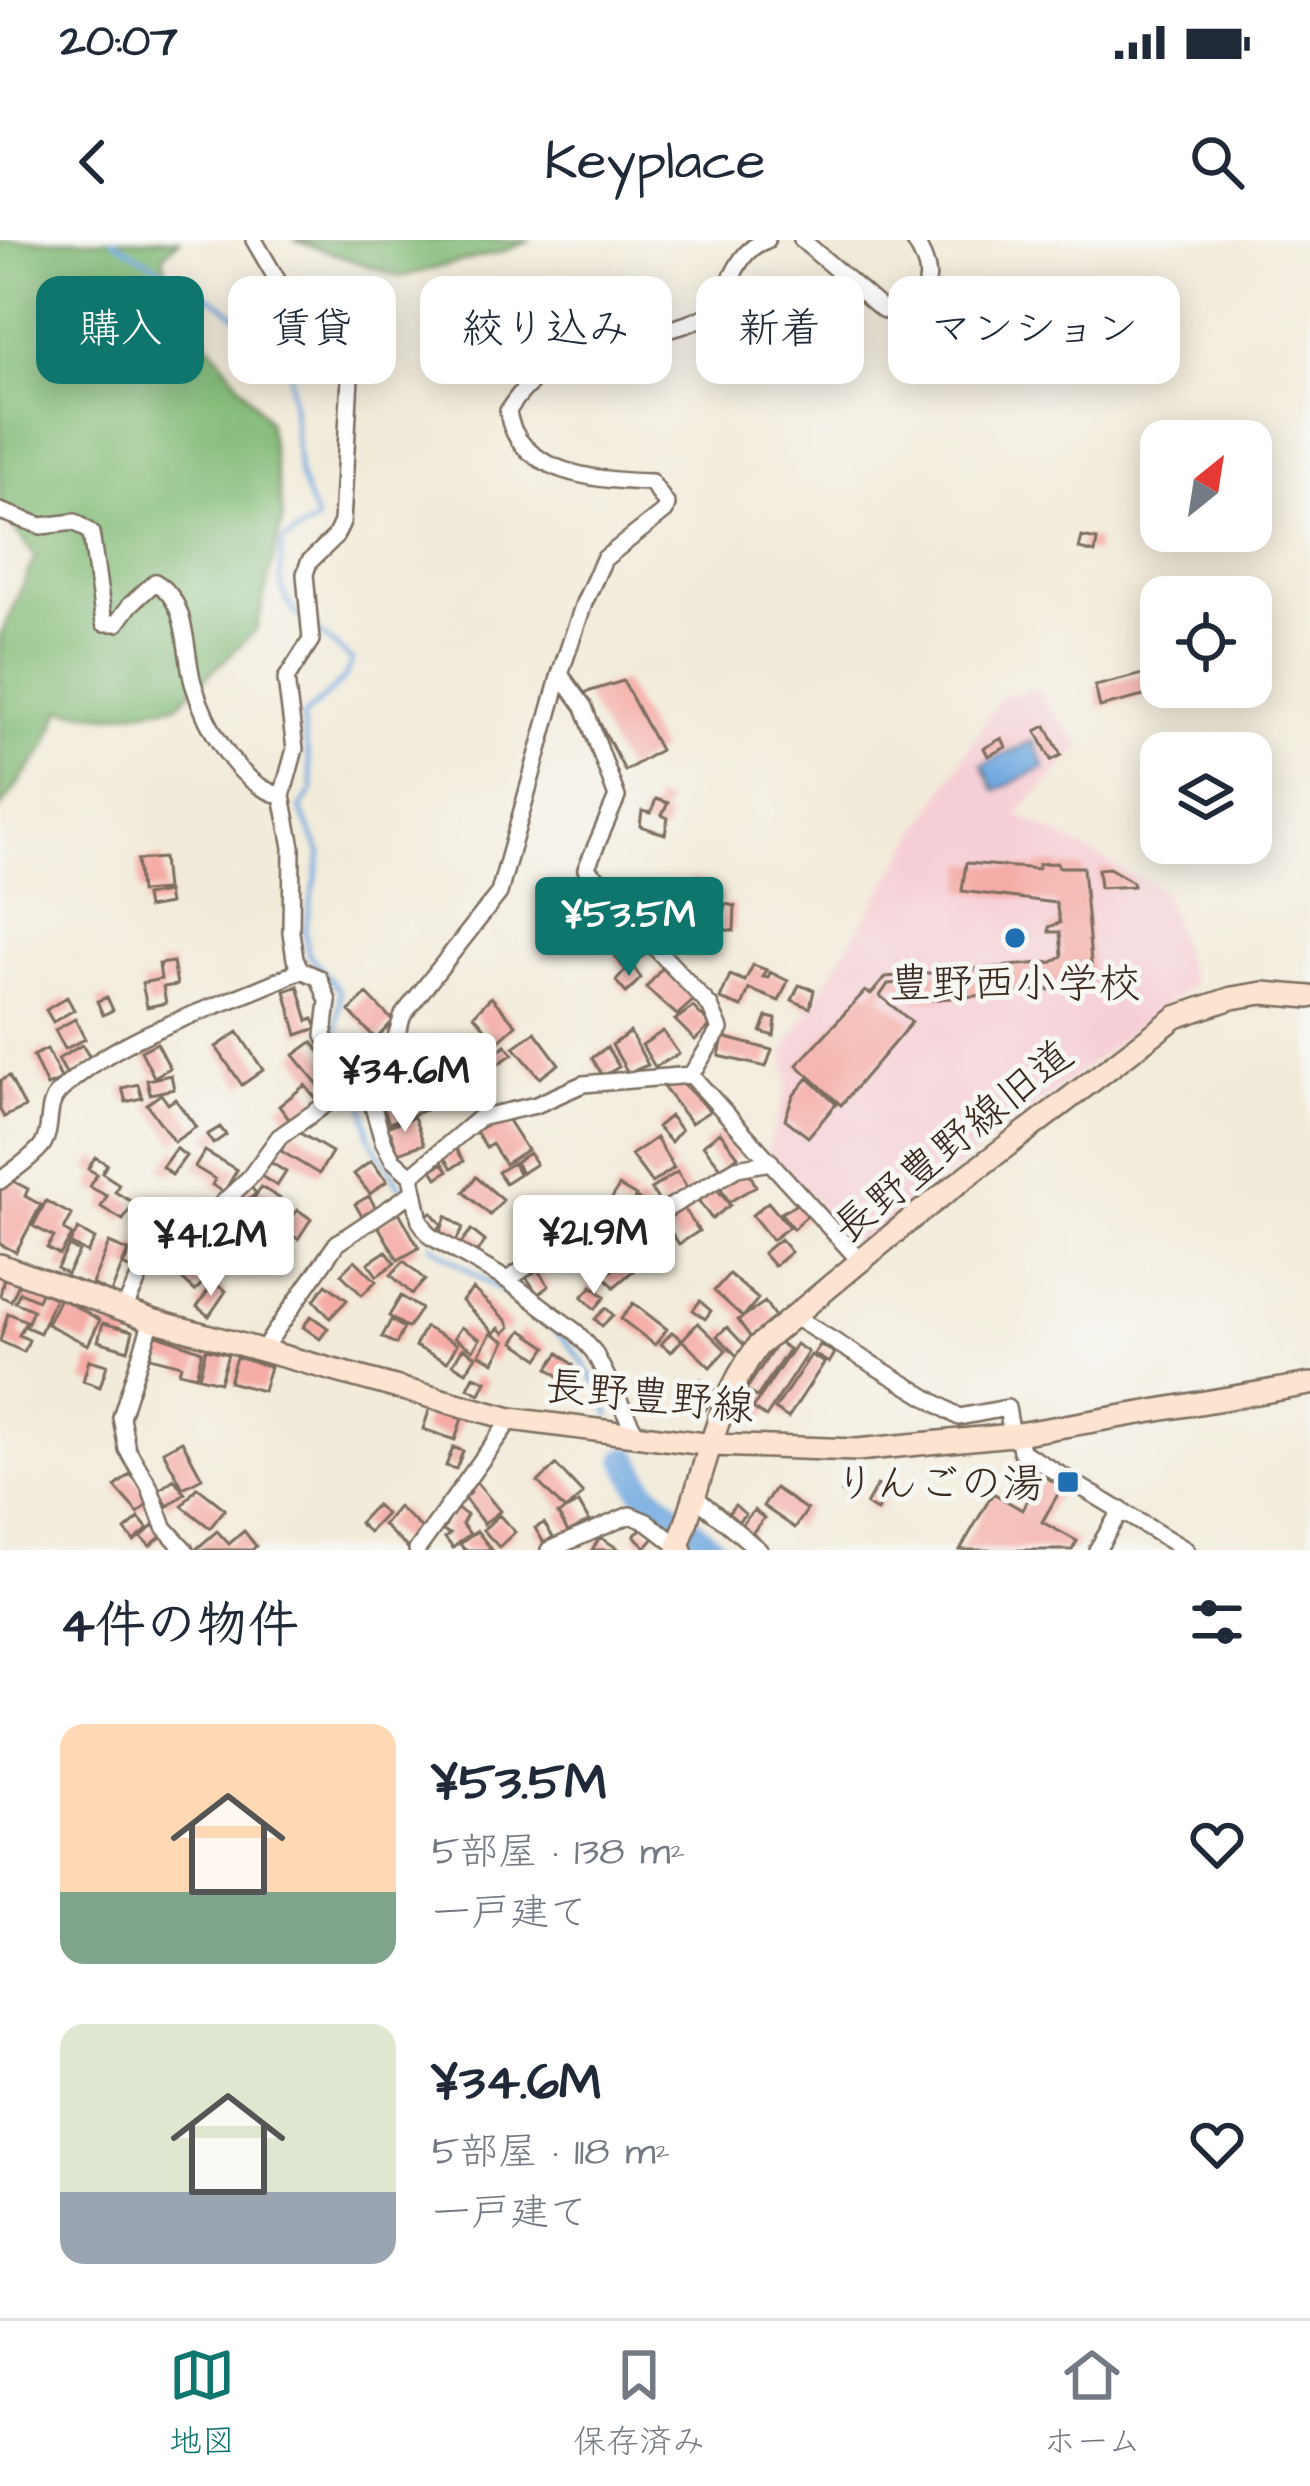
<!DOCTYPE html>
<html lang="ja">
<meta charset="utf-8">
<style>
:root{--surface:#fff;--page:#f6f6f7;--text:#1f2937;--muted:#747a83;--line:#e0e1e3;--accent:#0f766e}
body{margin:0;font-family:"Architects Daughter","Klee One",sans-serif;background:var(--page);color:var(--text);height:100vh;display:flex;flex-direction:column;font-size:45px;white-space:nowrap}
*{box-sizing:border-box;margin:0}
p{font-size:39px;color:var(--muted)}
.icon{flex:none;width:66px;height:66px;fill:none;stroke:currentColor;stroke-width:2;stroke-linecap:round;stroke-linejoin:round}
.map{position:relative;height:1310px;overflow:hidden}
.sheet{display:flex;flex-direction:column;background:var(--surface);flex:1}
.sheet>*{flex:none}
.guide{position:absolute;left:36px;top:36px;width:1239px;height:108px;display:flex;gap:24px}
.needle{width:78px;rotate:30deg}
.fabs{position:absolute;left:1140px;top:180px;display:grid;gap:24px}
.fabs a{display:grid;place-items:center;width:132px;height:132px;border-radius:24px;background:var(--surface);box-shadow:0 6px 30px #0003;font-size:60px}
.price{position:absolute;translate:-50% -102px;padding:0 27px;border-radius:12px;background:#fff;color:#222;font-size:39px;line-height:78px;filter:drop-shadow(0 3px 6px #0008)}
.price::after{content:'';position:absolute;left:50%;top:72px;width:36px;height:27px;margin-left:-18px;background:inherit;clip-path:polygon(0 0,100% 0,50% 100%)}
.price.current{background:var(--accent);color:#fff}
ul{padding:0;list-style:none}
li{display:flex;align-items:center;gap:36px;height:300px;padding:0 60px}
li span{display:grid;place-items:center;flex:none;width:336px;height:240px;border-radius:24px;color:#555}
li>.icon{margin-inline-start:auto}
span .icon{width:144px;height:144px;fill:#fffc;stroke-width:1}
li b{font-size:51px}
h2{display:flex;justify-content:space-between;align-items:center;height:144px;padding:0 60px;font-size:51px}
.pill{padding:0 42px;border-radius:24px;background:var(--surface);box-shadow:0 6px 30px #0003;font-size:42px;line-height:108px}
.pill.current{background:var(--accent);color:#fff}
.status{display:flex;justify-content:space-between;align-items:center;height:84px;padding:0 60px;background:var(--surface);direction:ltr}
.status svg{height:33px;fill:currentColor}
header{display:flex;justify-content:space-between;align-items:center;height:156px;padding:0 60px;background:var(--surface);font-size:54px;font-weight:600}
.tabs{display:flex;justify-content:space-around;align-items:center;height:168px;border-top:3px solid var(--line);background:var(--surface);font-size:33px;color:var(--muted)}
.tabs a{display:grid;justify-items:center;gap:6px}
.tabs .current{color:var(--accent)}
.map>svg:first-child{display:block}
.built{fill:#f6cfd6}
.forest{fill:#83bb78;stroke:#5f724b;stroke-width:3}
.water{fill:#71a9e0;stroke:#566a7f;stroke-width:3}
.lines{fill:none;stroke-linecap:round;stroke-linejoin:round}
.stream{stroke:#71a9e0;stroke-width:4.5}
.river{stroke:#71a9e0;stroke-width:27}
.building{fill:#f5aca5}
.street-casing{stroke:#7b6e5f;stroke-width:20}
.secondary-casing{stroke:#7b6e5f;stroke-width:26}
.street{stroke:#fff;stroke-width:15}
.secondary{stroke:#fde4d1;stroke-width:21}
.poi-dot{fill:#1f6fb2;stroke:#f6f6f2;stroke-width:4.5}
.labels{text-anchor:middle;stroke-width:10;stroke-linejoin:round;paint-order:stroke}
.poi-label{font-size:42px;fill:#3b2a1e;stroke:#f6f6f2}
.street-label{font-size:42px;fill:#3b2a1e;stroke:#f6f6f2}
</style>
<div class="status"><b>20:07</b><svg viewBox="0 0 49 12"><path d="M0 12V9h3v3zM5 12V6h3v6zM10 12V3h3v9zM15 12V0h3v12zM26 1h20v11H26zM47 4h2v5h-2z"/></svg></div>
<header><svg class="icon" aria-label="back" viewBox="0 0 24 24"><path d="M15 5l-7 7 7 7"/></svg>Keyplace<svg class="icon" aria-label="search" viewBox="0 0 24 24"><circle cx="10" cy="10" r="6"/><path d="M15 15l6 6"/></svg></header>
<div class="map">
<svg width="1310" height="1310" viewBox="0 0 1310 1310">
<rect width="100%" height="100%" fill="#f6f6f2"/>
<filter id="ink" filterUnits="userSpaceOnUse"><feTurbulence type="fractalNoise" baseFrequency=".00833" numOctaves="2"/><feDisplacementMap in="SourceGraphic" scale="24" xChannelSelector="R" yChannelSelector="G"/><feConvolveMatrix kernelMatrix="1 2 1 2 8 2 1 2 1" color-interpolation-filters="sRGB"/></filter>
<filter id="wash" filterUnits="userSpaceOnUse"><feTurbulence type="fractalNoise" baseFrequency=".004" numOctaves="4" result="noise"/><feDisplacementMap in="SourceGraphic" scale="48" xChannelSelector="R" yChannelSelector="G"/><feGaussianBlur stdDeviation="2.7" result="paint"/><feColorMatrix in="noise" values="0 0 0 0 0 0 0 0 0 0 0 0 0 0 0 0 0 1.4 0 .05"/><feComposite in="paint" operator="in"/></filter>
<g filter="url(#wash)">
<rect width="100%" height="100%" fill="#f2ebd9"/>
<!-- built -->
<path class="built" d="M1036 448 1081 507 1017 574 1163 651 1192 744 857 1007 767 911 787 848 784 811 1000 457Z"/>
<!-- forest -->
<path class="forest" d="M0 0H179L163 15 169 51 268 181 283 278 256 390 177 465 109 475 61 470 45 508 0 569V397L35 317 0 268Z
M294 0H531L502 12 400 37Z"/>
<!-- water -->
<path class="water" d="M1033 501 1045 527 995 551 982 525Z"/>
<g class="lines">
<!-- stream -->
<path class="stream" d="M112 0 224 66 282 116 290 132 299 235 317 281 282 302C279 335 277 358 303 380
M317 391 352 420 344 439 302 478 313 550 300 568 321 614 305 690 308 713 340 751 336 805
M362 855 370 898 404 953
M432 1005C509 1063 573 1076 610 1175"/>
<!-- river -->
<path class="river" d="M627 1220 643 1250 714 1310"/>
</g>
<g id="blocks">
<!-- building -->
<path class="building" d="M1082 297 1097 300 1095 313 1079 309Z
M1147 433 1152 454 1100 467 1095 446Z
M623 441 660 510 625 531 584 453Z
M1046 486 1061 515 1051 520 1036 491Z
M1002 498 1006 507 988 516 984 508Z
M656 559 668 563 662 575 668 578 665 594 640 586 642 571 651 573Z
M163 618 166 650 140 652 137 620Z
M966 623 1038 629 1039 624 1057 623 1059 627H1083L1093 746 916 761 913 742 888 744 880 756 912 782 841 865 797 825 865 751 871 754 886 737 1053 722 1062 716 1060 692H1049V687L1060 683 1056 663 962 651Z
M1109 628 1133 642V646L1100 648 1098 629Z
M694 638 722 654 714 681 679 669Z
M167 652 169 664 147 668 145 656Z
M725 664 735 666 734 691 720 689Z
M639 700 649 712 624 728 615 716Z
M173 722 177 745 163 747 166 763 147 767 142 743 161 739 159 724Z
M631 724 641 738 626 753 616 741Z
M753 725 767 730 763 737 768 738 770 732 788 741 779 761 749 749 742 767 720 759 730 735 745 741Z
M662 728 694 760 677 775 646 748Z
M799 745 814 750 810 768 792 760Z
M298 746 308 781 313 779 317 788 297 795 285 751Z
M367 754 393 781 376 799 349 771Z
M67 757 74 770 53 782 46 770Z
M107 757 113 770 103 775 97 761Z
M491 757 516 785 497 802 474 775Z
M693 767 711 785 695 800 675 780Z
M767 777 776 779 774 796 761 792Z
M75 779 85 799 65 809 55 790Z
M663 791 679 814 655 827 642 805Z
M238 792 263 830 242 845 216 807Z
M535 792 559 824 540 838 514 807Z
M630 792 648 825 628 833 612 805Z
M723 797 772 810 766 827 719 816Z
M487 798 497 806 476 832 466 824Z
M365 799 375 813 356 826 346 811Z
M312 802 336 833 319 846 294 815Z
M157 803 170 828 154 837 141 811Z
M82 805 92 821 67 835 58 819Z
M505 805 513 814 498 824 492 817Z
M607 807 619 827 603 836 592 818Z
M47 809 62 840 47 846 33 816Z
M391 820 396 832 408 826 418 848 397 858 382 825Z
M171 835 174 849 150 854 147 840Z
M9 836 25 867 4 877 0 870V841Z
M677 838 710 871 691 883 664 848Z
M808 838 836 864 808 897 785 879 793 856Z
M138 844 142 858 126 862 122 848Z
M305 845 318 861 292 883 279 866Z
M161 854 168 864 175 859 196 887 174 902 147 864Z
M441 854 445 863 389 883 383 866 392 863 394 868Z
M504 874 527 910 505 924 492 904 486 908 476 891Z
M670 876 681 890 671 902 657 887Z
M414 877 424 904 398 913 391 893 385 895 383 888Z
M220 887 226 895 213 904 207 895Z
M293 889 332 912 319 934 281 911Z
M720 892 738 916 722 929 703 905Z
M656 898 674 928 652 943 631 915Z
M176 908 186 916 172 935 162 927Z
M456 909 464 921 452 928 444 916Z
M205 911 237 930 224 952 212 945 215 939 195 927Z
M529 913 536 924 522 933 515 922Z
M95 917 107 924 102 933 119 944 115 952 134 963 123 980 101 967 107 956 90 947 97 934 88 929Z
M371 921 387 941 370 954 354 934Z
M270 922 286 932 277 946 261 936Z
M443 923 448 931 437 938 432 930Z
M513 923 519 934 505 943 498 932Z
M746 927 756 946 729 962 718 943Z
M677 932 689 950 663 967 651 949Z
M476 937 503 960 490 975 464 952Z
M9 939 28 949 25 956 41 965 16 1012 0 1004V948Z
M712 943 730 965 712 979 695 956Z
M249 945 256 953 243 966 235 957Z
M619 946 636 956 628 970 611 960Z
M261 947 289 964 277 984 249 967Z
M369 956 377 970 363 978 355 964Z
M638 959 648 965 641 977 631 972Z
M46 961 72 975 64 990 72 995 60 1015 47 1008 54 997 33 986Z
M768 962 789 987 772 1000 752 975Z
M799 963 808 975 793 989 781 973Z
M682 966 699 991 679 1004 662 979Z
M298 970 311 979 298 999 282 989Z
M399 972 419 1008 398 1020 377 984Z
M431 972 442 985 433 993 422 979Z
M158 976 171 990 156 1005 142 992Z
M446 976 463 988 454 1005 439 996Z
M607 977 633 1009 618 1021 592 990Z
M78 989 95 999 87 1013 70 1003Z
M471 990 485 1001 473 1017 459 1006Z
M780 999 791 1012 774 1026 763 1013Z
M188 1002 216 1028 195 1051 181 1038 187 1032 173 1019Z
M109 1003 128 1011 111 1053 92 1044Z
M134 1004 146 1011 135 1031 123 1025Z
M69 1006 79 1012 67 1034 57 1028Z
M386 1011 395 1023 377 1036 368 1023Z
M626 1018 635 1029 614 1047 605 1036Z
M355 1020 376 1041 362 1055 341 1034Z
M404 1021 425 1040 412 1054 391 1035Z
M537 1029 549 1046 538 1054 526 1037Z
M729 1034 758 1059 743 1077 714 1051Z
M4 1037 19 1044 11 1061 0 1056Z
M213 1043 226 1051 209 1076 197 1067Z
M326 1044 347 1060 330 1078 314 1060Z
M592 1046 605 1057 595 1069 582 1057Z
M473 1049 507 1081 510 1087 504 1093 499 1088 494 1093 462 1061Z
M20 1052 38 1060 41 1052 55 1058 40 1093 26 1087 33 1070 15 1062Z
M401 1056 421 1069 408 1088 389 1076Z
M60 1058 100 1080 88 1105 47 1084Z
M700 1061 711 1071 705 1079 693 1070Z
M765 1062 777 1080 751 1098 738 1080Z
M633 1063 667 1089 655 1105 621 1079Z
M606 1068 613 1075 602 1086 595 1079Z
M8 1073 26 1081 19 1095 29 1100 24 1112 0 1101Z
M311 1076 328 1088 320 1099 303 1087Z
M391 1080 404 1088 396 1104 382 1097Z
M103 1083 133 1091 128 1110 98 1101Z
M698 1083 726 1110 710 1127 682 1100Z
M425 1087 457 1104 447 1122 415 1106Z
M461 1087 480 1099 473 1110 454 1098Z
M727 1087 746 1107 737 1116 717 1096Z
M522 1090 547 1107 539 1119 514 1102Z
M672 1092 682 1100 671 1112 661 1104Z
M491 1093 505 1101 494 1122 479 1114Z
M155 1094 202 1111 196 1136 179 1132 181 1125 150 1117Z
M778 1102 789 1109 757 1157 746 1150Z
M796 1104 808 1112 766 1177 753 1168Z
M820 1105 835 1113 829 1123 814 1114Z
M463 1108 476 1116 466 1132 453 1124Z
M206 1109 228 1114 220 1142 199 1137Z
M559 1113 573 1125 562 1139 548 1128Z
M811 1115 824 1123 788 1178 775 1169Z
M236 1117 270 1127 263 1151 229 1142Z
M89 1120 107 1125 100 1147 83 1141Z
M474 1136 486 1141 480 1154 468 1148Z
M701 1139 718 1152 705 1170 688 1157Z
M430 1168 462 1178 455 1200 423 1189Z
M182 1201 202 1238 183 1248 163 1211Z
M453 1207 463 1211 456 1229 446 1226Z
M556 1225 583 1254 565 1270 538 1242Z
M130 1234 153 1259 138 1273 115 1247Z
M1042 1235 1062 1247 1042 1282 1077 1301 1072 1310H960L993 1253 1022 1270Z
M174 1239 185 1254 168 1266 158 1251Z
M849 1241 860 1248 853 1260 842 1253Z
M476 1242 500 1271 484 1284 464 1258 471 1253 467 1248Z
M877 1245 888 1251 877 1271 866 1265Z
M197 1247 225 1269 210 1288 182 1266Z
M775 1248 807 1270 795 1288 763 1266Z
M579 1263 589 1281 568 1292 558 1274Z
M376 1265 386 1274 369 1292 359 1283Z
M735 1265 745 1274 734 1286 725 1277Z
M398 1267 424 1290 408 1308 383 1285Z
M455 1268 467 1275 462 1284 470 1294 453 1308 445 1298 450 1294 443 1291Z
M754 1270 764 1278 750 1296 739 1288Z
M499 1275 515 1292 499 1307 483 1290Z
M139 1278 148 1289 134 1301 125 1290Z
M544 1283 553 1297 544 1303 535 1288Z
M154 1285 163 1295 150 1306 141 1297Z
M644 1286 655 1297 646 1307 634 1296Z
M217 1291 229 1304 244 1291 256 1306 252 1310H195Z
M477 1291 492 1310H465L460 1304Z
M600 1297 620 1310H592Z"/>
</g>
</g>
<g filter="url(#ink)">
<use href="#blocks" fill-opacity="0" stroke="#7b6e5f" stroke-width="3"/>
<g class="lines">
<defs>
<path id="street" d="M802 0 882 69 894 74 915 69C934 43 930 26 914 0
M0 271 41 286 75 282 91 293 104 383H117L130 365 155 342C189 361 184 410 193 443 206 486 236 544 282 556
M560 434 584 467 617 557 586 629 644 678 649 701 710 766 720 789 691 835
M301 730 319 738 328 761 324 796 333 814 368 850 383 901 393 920 411 936 420 981 430 996 507 1040 576 1092 594 1112 638 1198
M411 936 479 878 536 865 583 844 691 835 861 1022
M0 941C13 930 33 918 43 904 53 888 45 866 59 852 125 788 222 769 301 730L295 719 291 692 292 607 282 556 295 509 286 439 311 400 305 334 309 322 335 297 342 282 353 84 332 78 283 50 254 0
M507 1040 605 975 623 972 641 984 737 928 771 922
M123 1071 151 1013 207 978 250 937 279 897 359 841 394 803 403 775 499 653 560 434 584 363 604 319 665 271 667 265 651 242C601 241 516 235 508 171 555 93 641 110 713 73 732 47 734 11 767 0
M796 1078 959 1177 1007 1168 1012 1195
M152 1080 121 1177 127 1209 149 1246 164 1287 185 1310
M261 1112 337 1003 412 953
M1018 1195 1021 1211 1186 1310
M695 1257 759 1310
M417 1310 511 1179
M549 1310 630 1275 647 1282 678 1306
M1097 1310 1121 1270"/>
<path id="secondary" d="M0 1025 152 1080 511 1179 712 1205 857 1210 1012 1195 1310 1144
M681 1310 678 1306C703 1240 715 1162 758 1106L911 979 1176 777 1232 758 1263 753 1310 757"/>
</defs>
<!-- street casing -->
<use href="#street" class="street-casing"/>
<!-- secondary casing -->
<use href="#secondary" class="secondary-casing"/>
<!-- street -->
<use href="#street" class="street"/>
<!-- secondary -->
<use href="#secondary" class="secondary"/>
</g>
</g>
<!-- markers -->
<g class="poi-dot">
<circle cx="1015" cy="698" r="12"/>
<rect x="1056" y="1230" width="24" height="24" rx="6"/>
</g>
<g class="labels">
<!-- poi labels -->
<g class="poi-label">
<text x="1015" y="757">豊野西小学校</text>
<text x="1044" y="1257" text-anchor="end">りんごの湯</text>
</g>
<!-- street labels -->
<g class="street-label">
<text transform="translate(952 900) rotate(-39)" y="15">長野豊野線旧道</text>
<text transform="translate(650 1155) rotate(6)" y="15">長野豊野線</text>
</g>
</g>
</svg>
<div class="fabs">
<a><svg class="needle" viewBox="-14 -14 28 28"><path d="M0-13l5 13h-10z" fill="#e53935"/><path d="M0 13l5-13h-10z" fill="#747a83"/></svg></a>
<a><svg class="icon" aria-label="locate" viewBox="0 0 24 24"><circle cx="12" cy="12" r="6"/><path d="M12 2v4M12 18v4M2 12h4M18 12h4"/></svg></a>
<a><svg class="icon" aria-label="layers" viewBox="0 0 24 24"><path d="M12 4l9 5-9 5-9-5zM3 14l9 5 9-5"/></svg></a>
</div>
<b class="price current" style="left:629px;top:739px">¥53.5M</b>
<b class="price" style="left:405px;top:895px">¥34.6M</b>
<b class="price" style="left:594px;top:1057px">¥21.9M</b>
<b class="price" style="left:211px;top:1059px">¥41.2M</b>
<div class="guide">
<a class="pill current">購入</a>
<a class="pill">賃貸</a>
<a class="pill">絞り込み</a>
<a class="pill">新着</a>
<a class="pill">マンション</a>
</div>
</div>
<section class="sheet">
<h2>4件の物件<svg class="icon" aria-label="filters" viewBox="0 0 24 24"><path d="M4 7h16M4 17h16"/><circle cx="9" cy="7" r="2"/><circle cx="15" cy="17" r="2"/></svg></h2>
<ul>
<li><span style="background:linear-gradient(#ffd9b3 70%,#7fa58c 0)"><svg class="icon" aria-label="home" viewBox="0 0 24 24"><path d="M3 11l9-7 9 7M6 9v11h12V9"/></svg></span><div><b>¥53.5M</b><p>5部屋 · 138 m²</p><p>一戸建て</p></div><svg class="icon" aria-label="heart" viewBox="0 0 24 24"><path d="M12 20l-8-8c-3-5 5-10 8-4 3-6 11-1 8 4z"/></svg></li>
<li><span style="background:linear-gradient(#dfe7d0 70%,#9aa5b1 0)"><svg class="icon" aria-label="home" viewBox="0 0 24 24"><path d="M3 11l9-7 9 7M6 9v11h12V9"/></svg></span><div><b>¥34.6M</b><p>5部屋 · 118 m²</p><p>一戸建て</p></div><svg class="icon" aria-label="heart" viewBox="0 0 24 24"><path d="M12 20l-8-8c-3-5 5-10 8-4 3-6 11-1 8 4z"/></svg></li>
</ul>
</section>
<nav class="tabs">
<a class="current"><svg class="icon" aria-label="map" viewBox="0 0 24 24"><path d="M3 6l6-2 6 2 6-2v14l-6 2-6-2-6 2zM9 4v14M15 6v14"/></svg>地図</a>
<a><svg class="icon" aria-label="saved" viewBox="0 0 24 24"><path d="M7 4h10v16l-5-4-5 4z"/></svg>保存済み</a>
<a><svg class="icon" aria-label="home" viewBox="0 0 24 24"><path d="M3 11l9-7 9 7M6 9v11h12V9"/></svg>ホーム</a>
</nav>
